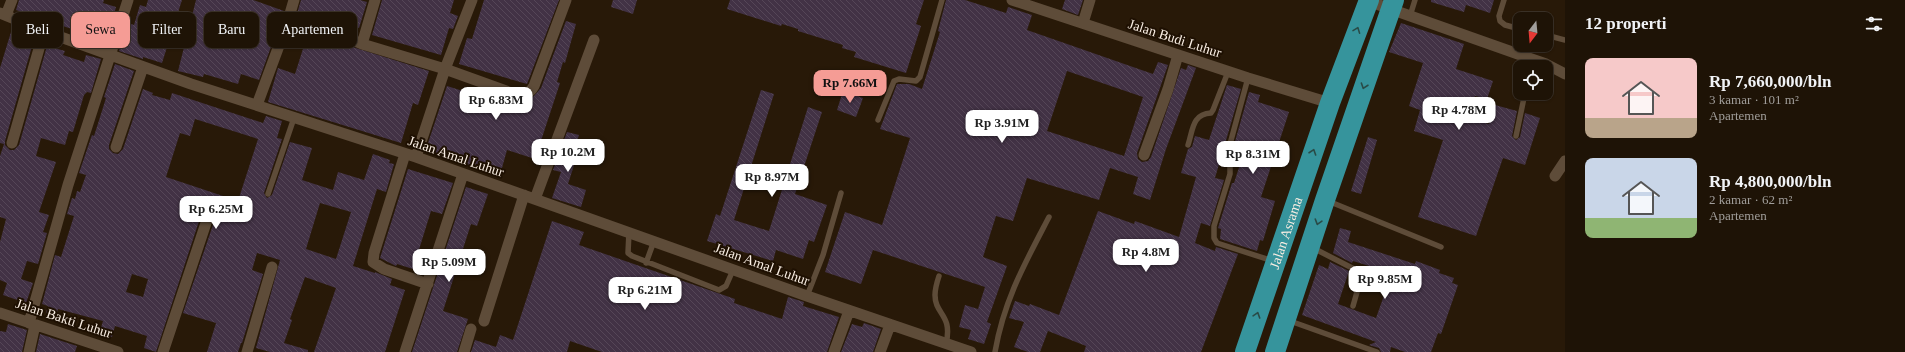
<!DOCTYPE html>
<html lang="id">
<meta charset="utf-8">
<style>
:root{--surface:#1e1306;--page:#2b2014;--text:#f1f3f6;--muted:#a19e9b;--line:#3c3228;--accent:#f59c95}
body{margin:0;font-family:Georgia,serif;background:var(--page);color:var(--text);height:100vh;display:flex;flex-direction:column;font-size:15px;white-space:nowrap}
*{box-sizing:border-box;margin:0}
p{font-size:13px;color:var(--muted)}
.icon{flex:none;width:22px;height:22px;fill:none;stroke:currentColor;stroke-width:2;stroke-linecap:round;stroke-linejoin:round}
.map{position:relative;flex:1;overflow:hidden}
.panel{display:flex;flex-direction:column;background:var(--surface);width:340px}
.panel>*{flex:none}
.hud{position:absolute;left:12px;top:12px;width:380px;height:36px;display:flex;gap:8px}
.needle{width:26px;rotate:196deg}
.buttons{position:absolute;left:1513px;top:12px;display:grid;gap:8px}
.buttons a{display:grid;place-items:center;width:40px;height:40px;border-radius:8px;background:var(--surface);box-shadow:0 1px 3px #0004,0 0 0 1px var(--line);font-size:20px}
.price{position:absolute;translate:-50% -34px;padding:0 9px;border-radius:8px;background:#fff;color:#222;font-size:13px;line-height:26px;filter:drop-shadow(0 1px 2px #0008)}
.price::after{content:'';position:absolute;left:50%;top:24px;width:12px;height:9px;margin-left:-6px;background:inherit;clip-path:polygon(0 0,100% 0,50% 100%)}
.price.selected{background:var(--accent);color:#111}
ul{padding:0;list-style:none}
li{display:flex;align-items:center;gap:12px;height:100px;padding:0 20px}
li span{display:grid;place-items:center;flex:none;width:112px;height:80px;border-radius:8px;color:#555}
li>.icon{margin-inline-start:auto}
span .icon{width:48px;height:48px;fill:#fffc;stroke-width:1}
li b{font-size:17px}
h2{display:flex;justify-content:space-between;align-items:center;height:48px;padding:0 20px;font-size:17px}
.pill{padding:0 14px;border-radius:8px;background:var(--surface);box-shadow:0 1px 3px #0004,0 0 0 1px var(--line);font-size:14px;line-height:36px}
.pill.selected{background:var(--accent);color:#111}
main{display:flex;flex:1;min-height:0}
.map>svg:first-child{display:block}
.building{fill:url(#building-back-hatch);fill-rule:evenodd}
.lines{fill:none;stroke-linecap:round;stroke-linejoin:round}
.lane{stroke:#5e4c39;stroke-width:5.5}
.street{stroke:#5e4c39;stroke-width:11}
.highway{stroke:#36949c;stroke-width:20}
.oneway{stroke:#294b47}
.labels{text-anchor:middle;stroke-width:4;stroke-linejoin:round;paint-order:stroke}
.street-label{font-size:14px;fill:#f9eee3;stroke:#1e1002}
</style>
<main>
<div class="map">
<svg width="1565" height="352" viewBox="0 0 1565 352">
<defs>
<pattern id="building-back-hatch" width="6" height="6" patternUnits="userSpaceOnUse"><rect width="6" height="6" fill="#423245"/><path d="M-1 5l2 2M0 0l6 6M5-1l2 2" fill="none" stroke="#554657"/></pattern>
</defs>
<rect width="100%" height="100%" fill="#281908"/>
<!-- building -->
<path class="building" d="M19 0H104L103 3 116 7 113 18 115 19 107 41 16 10Z
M148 0H182L162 63 143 57V59L119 51 128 23 134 25 140 5 146 7Z
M196 0H253L284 11 259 80 241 74 238 84 204 74 203 77 178 71Z
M301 0H360L367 2 359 28 312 15 305 38 291 34Z
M382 0H454L450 13 458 16 453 29 449 28 441 55 372 35Z
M484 0H559L527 84 459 64 467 38 472 39Z
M613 0H637L633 14 611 7Z
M730 0H924L916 24 921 26 906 73 854 57 856 52 842 48 843 45 798 31V29L782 24 781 26 727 9Z
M946 0H965L1006 13 1008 7 1032 15 1027 30 1153 74 1158 62 1168 65 1137 153 1138 159 1142 162 1148 161 1151 157 1181 68 1186 70 1188 65 1196 68 1166 149 1150 200 1133 194 1138 177 1110 168 1099 200 1027 178 1013 221 996 216 983 257 1007 266 987 322 991 324 984 344 968 339 971 330 959 327 965 305 978 309 985 287 873 250 861 284 825 272 845 212 882 225 910 138 880 129 897 84H909L922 89 940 32 938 31ZM1067 71 1143 97 1124 156 1047 131Z
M1065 0H1083L1078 15 1062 9Z
M1431 0H1494L1490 13 1466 5 1464 12 1431 2Z
M566 21 576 24 565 63 563 62 557 82 560 83 535 159 507 150 500 175 425 152 447 86 527 111 531 99 541 88Z
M1401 23 1464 44 1456 69 1493 81 1487 99 1475 96 1468 118 1489 124 1495 105 1517 111 1512 136 1516 140 1520 137 1525 113 1540 118 1525 165 1503 158 1476 236 1418 217 1443 140 1414 131 1420 110 1409 106 1423 63 1389 52Z
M11 32 34 39 5 141V145L10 150H14L19 145 47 46 65 51 63 55 84 62 86 55 101 59 91 93 87 92 84 95 73 132 69 131 65 145 41 138 36 156 56 162 39 212 49 215 43 232 47 233 38 264 27 261 21 279 33 283 26 303 3 295 7 283 0 280V242L6 219 0 217V156L4 144 0 143V68Z
M308 33 429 71 418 105 413 103 401 143 268 102 278 68 295 74Z
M115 64 134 71 109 145V149L113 153 118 154 123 149 143 89 153 93 152 95 170 100 172 93 263 123 266 116 282 121 277 138 282 139 264 193 267 198 272 195 290 142 312 148 302 180 333 190 338 172 364 180 373 154 390 160 389 163 394 164 386 192 377 189 353 266 375 273V272L392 279 390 285 405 290 385 352H314L336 288 305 277 290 319 292 320 284 343 308 350V352H270L256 348 280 260 257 253 252 270 263 274 242 343H241L238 352H207L216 323 183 313 215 219 213 213 210 210 204 212 201 215 156 352 144 348 147 336 115 326 112 337 99 334 103 321 58 309 56 316 46 313 48 306 42 304 55 255 61 257 74 216 67 214 72 198 75 199 77 191 80 192 86 175 79 173 92 135 94 136 101 114 106 98 104 97ZM195 119 258 139 238 201 166 177 180 133 190 136ZM320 203 351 212 336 259 306 249ZM132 274 148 279 143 297 126 292Z
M1227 85 1241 89 1215 178 1224 180 1210 226 1201 223 1195 243 1215 251 1216 247 1238 254 1201 352H1084L1086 346 1048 331 1040 352H1028L1014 347 1024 322 1009 318 1015 301 1029 306 1030 304 1059 315 1098 211 1134 224 1135 221 1179 237 1196 177 1181 173 1188 149 1192 147 1195 136 1209 140Z
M761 90 774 94 734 220 769 231 808 107 822 112 795 194 827 205 814 242 809 240 803 259 776 250 773 261 707 241 716 214 720 216Z
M843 91 863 98 856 117 837 110Z
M1249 92 1260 95 1258 102 1289 112 1261 197 1275 201 1263 241 1260 240 1257 251 1220 239 1221 229 1218 228 1232 183H1234L1244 152 1234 149V145Z
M567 132 579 135 573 155 577 156 568 184 586 190 581 207 552 198 561 172 553 170Z
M1368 137 1377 140 1361 194 1351 191Z
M408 169 453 183 442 214 431 211 413 269 397 264 396 266 380 258Z
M466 187 488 194 477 226 471 224 443 311 468 319 457 352H412Z
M552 221 584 232 579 245 735 299 734 303 782 319 788 297 804 302 803 306 839 317 827 352H602L570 341 567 352H471L475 340 496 347 500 335 513 340Z
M1340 228 1351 231 1348 242 1415 264 1416 261 1440 270 1439 273 1454 278 1452 283 1458 285 1441 334 1438 333 1431 352H1405L1391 347 1390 352H1381L1379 348 1369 345 1376 342 1302 315 1319 265 1328 269 1330 262 1349 271 1338 304 1376 318 1392 273 1353 261 1352 263 1333 253Z
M864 323 881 329 873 352H841L852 324 862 327Z
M8 324 27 330 22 352H0V331L6 332Z
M40 334 77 346 75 352H36Z"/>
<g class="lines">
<!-- lane -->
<path class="lane" d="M1504 0 1499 16 1500 21 1505 25 1520 29
M1410 16 1415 0
M1546 35 1565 40
M1248 78 1230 144V174L1214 226V238L1217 243 1273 261
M878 120 894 81 899 79 916 81 920 77 942 0
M1516 136 1525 93
M1188 145C1193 130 1192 114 1211 113L1213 110 1228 72
M268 194 294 118
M1328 201 1441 247
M629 232 628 253 632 256 719 290 726 286 733 270
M1313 248 1360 272 1361 278 1353 306
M646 263 654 241
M939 276C937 282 935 289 935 295 935 315 953 314 946 344
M807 296 823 255 841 193
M1290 321 1377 352
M995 352C1004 300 1025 263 1049 217"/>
<!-- street -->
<path class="street" d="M1012 0 1248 78 1330 103
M1368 1 1546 64 1565 74
M0 13 44 31 191 84 416 157 807 296 971 352
M6 15 12 0
M1083 23 1090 0
M324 28 362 44 445 69 517 95C526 95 530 93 534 86L566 0
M362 44 375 0
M257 105 287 24 294 0
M12 143 44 31
M116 147 143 67
M405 154 374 253 373 262 384 269 428 284
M1144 155 1168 89 1178 55
M416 157 445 69 472 0
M1555 176 1565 161
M535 199 594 40
M0 313 118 352
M484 321 524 195
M29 323 68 185 128 0
M29 352 35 325
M163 352 208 217
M247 352 272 267
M405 352 463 174
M464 352 471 329
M834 352 849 311
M880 352 890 325"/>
<!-- highway -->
<g class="highway">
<path id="s1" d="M1245 352 1330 103 1369 0"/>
<path d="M1275 352 1325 200 1394 0"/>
</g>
</g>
<!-- one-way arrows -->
<defs><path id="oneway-chevron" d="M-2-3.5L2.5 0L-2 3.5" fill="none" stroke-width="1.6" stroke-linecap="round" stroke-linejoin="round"/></defs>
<g class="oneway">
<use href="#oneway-chevron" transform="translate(1357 30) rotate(-69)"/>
<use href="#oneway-chevron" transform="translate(1364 86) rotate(109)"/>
<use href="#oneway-chevron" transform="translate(1313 152) rotate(-71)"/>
<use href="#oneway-chevron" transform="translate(1318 222) rotate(107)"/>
<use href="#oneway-chevron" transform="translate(1257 315) rotate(-72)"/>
</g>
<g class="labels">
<!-- street labels -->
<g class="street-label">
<text transform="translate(1175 38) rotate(18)" y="5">Jalan Budi Luhur</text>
<text transform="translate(456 156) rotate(19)" y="5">Jalan Amal Luhur</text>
<text dy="5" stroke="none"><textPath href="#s1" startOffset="126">Jalan Asrama</textPath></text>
<text transform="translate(762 264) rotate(20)" y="5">Jalan Amal Luhur</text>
<text transform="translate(64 318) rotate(18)" y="5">Jalan Bakti Luhur</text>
</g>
</g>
</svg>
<div class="buttons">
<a><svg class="needle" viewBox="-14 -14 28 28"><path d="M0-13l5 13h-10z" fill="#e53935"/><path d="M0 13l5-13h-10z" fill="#a19e9b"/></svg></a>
<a><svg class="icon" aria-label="locate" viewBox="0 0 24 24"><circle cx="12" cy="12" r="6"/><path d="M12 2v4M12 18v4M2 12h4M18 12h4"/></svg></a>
</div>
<b class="price selected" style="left:850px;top:104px">Rp 7.66M</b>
<b class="price" style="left:496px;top:121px">Rp 6.83M</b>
<b class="price" style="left:1459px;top:131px">Rp 4.78M</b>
<b class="price" style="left:1002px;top:144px">Rp 3.91M</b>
<b class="price" style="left:568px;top:173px">Rp 10.2M</b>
<b class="price" style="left:1253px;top:175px">Rp 8.31M</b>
<b class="price" style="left:772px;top:198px">Rp 8.97M</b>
<b class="price" style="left:216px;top:230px">Rp 6.25M</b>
<b class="price" style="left:1146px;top:273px">Rp 4.8M</b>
<b class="price" style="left:449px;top:283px">Rp 5.09M</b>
<b class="price" style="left:1385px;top:300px">Rp 9.85M</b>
<b class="price" style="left:645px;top:311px">Rp 6.21M</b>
<div class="hud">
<a class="pill">Beli</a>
<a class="pill selected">Sewa</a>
<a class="pill">Filter</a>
<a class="pill">Baru</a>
<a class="pill">Apartemen</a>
</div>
</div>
<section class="panel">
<h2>12 properti<svg class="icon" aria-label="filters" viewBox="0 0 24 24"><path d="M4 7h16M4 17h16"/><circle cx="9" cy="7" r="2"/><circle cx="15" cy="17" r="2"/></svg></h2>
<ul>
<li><span style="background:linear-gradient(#f6c9c9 75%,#b9a48a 0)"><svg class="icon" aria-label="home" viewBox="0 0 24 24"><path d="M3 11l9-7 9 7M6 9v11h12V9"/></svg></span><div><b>Rp 7,660,000/bln</b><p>3 kamar · 101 m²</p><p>Apartemen</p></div></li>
<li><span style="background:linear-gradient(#c9d6e8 75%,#8fb573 0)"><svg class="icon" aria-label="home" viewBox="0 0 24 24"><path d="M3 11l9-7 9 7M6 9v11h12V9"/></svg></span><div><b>Rp 4,800,000/bln</b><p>2 kamar · 62 m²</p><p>Apartemen</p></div></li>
</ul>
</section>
</main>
